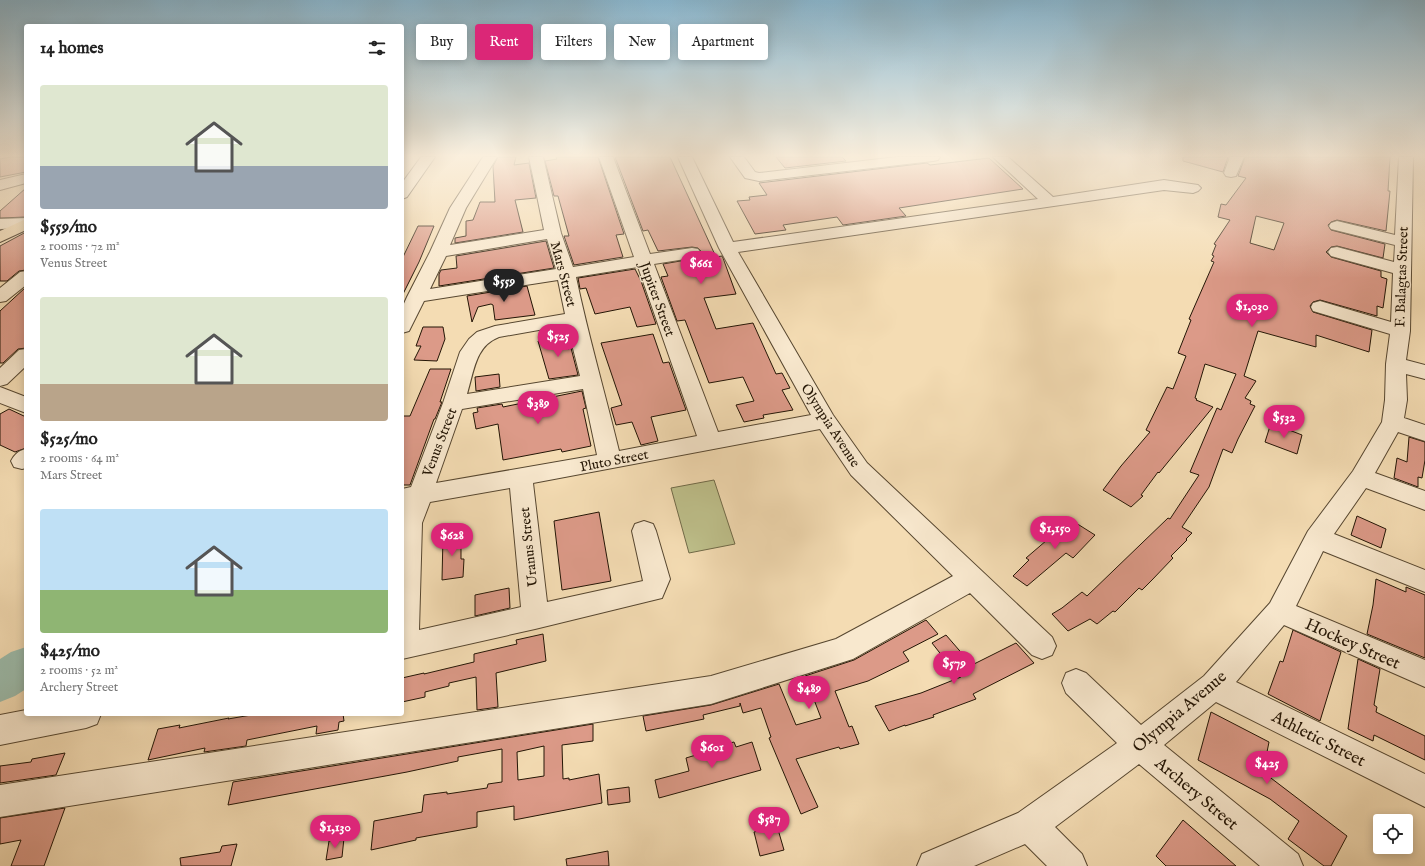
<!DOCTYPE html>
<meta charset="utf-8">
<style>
:root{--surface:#fff;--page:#f2f2f2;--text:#222;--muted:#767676;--accent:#db2777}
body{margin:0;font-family:"IM FELL English",serif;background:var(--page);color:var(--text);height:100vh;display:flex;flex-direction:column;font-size:15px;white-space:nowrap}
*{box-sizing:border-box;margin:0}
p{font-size:13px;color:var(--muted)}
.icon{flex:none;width:22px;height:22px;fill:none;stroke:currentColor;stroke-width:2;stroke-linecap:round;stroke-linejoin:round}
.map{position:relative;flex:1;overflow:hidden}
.sheet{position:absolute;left:24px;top:24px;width:380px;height:692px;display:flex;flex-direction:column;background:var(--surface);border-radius:4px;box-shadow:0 2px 10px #0003}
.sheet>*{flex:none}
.guide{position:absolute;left:416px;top:24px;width:380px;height:36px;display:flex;gap:8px}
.controls{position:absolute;left:1373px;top:814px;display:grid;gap:8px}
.controls a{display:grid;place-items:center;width:40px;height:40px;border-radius:4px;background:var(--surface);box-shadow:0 2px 10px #0003;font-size:20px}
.price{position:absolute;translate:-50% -34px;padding:0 9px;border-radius:14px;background:var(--accent);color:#fff;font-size:13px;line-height:26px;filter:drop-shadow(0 1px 2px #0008)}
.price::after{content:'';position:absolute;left:50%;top:24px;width:12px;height:9px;margin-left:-6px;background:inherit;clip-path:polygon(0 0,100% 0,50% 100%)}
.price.current{background:#222;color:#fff}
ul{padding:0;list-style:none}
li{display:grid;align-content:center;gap:8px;height:212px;padding:0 16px}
li span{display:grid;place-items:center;height:124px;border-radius:4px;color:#555}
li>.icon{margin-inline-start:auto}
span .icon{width:72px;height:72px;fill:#fffc;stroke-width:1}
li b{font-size:17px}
h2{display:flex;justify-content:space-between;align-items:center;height:48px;padding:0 16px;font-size:17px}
.chip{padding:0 14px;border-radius:4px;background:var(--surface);box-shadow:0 2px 10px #0003;font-size:14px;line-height:36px}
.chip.current{background:var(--accent);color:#fff}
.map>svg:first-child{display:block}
.green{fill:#bec08b;stroke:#706a48}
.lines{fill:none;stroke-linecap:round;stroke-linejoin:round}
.river{fill:#9cbcac;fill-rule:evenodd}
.building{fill:#dc9a88;stroke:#231505;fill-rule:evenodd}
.minor-casing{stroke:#574730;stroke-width:2}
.major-casing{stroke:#231505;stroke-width:2}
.minor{fill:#f8e8ce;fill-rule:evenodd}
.major{fill:#f4dcb3;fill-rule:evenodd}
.labels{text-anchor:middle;stroke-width:3;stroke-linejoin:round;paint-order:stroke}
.street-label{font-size:14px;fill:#231505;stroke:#f8e8ce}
.near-street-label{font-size:17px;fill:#231505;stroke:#f8e8ce}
</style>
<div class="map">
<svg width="1425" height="866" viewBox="0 0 1425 866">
<rect width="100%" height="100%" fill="#f4dcb3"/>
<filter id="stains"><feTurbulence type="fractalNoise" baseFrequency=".005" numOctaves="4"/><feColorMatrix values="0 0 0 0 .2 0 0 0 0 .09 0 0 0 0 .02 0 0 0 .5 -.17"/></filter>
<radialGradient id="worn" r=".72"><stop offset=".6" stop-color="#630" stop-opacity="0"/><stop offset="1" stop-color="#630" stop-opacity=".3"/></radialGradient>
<!-- green -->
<path class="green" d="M714 480 735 544 689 553 671 488Z"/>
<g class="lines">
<!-- river -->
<path class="river" d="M26 647V689L15 696 0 702V659L11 652Z"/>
</g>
<!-- building -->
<path class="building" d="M11 157H26V172L0 177V159Z
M498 157H516L514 165 529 163 536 198 515 200 523 232 455 243V238L466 236V221L473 220 480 202H495L493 166Z
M556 157H598L624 234 616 235 623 257 574 265 564 236H569L558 196H554L545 161 557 159Z
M615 157H670L716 257 722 256 723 258 736 294 704 298 716 329 753 323 776 374 782 373 790 388 782 390 793 410 763 415 764 418 744 422 736 405 754 401 743 377 709 383 685 320 677 321 661 277 668 276 663 264 698 258 702 252 698 248 692 247 658 251 648 230 643 231Z
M776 157H842L846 161 785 168Z
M1183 157H1228L1223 172 1183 161Z
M1245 157H1390L1388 191H1390L1386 231 1337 220 1331 222 1328 225 1331 230 1385 244 1383 258 1337 246 1331 247 1326 252 1331 257 1381 271V277L1387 279 1383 308 1377 306V316L1320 300 1313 302 1310 306 1313 312 1372 330 1369 352 1316 335V347L1258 331 1244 376 1256 381 1245 398 1251 401 1250 404 1255 406 1238 439 1232 453 1223 449 1209 487 1182 527 1192 533 1186 539 1187 540 1171 556 1173 558 1152 580 1142 590 1139 588 1115 612 1113 611 1097 624 1090 619 1068 631 1052 614 1062 608 1082 592 1087 596 1168 518 1170 519 1199 475 1190 472 1217 408 1221 410 1236 374 1205 364 1195 398 1197 399 1196 400 1213 407 1159 473 1158 472 1141 495 1143 496 1131 507 1103 490 1121 466 1150 432 1146 430 1167 387 1173 389 1186 356 1178 353 1191 320 1189 319 1214 262 1211 261 1214 256 1212 255 1216 245 1214 244 1230 220 1218 217 1221 204 1226 205 1246 178 1238 176ZM1256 216 1284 223 1274 250 1250 243Z
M989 158 1023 189 899 208 906 216 843 225 837 217 783 225 786 230 755 234 737 201 750 200 749 197 767 195 759 183 927 163 930 165Z
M26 188V217L0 218V211Z
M418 226H434L419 262 402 296V259Z
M26 232V270L19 271 7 281H0V246Z
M546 241 554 268 439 286V274L441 270 457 268 456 256Z
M635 269 641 281 656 324 637 327 630 307 595 314 586 288 580 289 578 278Z
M527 286 535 315 495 320 493 305 491 304 478 307 472 322 467 296Z
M26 287V348L18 349 3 363H0V311Z
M423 327H443L445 339 437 361 414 360 421 346H416Z
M653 334 663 363 669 362 686 410 651 417 658 441 641 445 632 422 616 425 611 408 622 405 601 343Z
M566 336 568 349 571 348 578 375 549 379 538 341Z
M430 369H451L440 402H442L435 419H434L410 485H402V416H410Z
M499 374 500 387 476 391 475 377Z
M582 391 586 408 583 409 591 446 562 452 561 449 503 460 498 424 476 429 473 413 478 412 477 408 502 404 503 407Z
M9 409 26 417V448L15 452 0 445V414Z
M1271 423 1302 435 1297 454 1265 442Z
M1409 437 1425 442V460L1422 478 1418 477V487L1394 478 1397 458 1407 462Z
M599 512 611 581 562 590 554 521Z
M1357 516 1386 529 1381 548 1351 535Z
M1068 518 1095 535 1073 558 1066 553 1027 586 1013 576 1029 560 1026 558 1047 540 1046 539Z
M461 533V559H464L463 577 442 580 443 536Z
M1376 579 1406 592V587L1425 595V658L1367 634 1373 605Z
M509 588 510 608 475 616V595Z
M926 620 938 634 903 652 909 661 868 681 835 691 849 727 852 726 859 744 840 749 839 747 796 759 818 807 801 814 769 738 771 737 761 708 743 713 740 703V706L703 715 704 719 646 731 643 716 711 705 779 684 796 725 821 718 805 676 854 660Z
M1293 630 1341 652 1320 721 1268 694 1280 661 1283 662Z
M543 634 546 661 496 673 498 707 477 710 476 677 449 683V686L425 692V697L402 702V678L424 673V674L474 662V654L517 644 516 640Z
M946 635 972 665 1016 643 1034 663 973 694 976 699 933 715 934 717 905 726V725L889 731 875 706 921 693 961 677 952 654 943 657 932 643Z
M1358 659 1380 669 1374 705 1377 707 1376 712 1425 736V760L1374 735 1373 741 1348 729Z
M1211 712 1269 742 1263 772 1347 836 1331 866H1324L1288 839 1299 821 1270 799 1198 760Z
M257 714H343L344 721 339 722 338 730 316 734 317 726 247 740 246 746 204 752 205 748 148 760 158 729 180 725 179 728 229 718 228 719Z
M593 724V741L562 745 563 779 569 778V780L599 774 602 803 514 820V806L477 812V827L416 838V840L371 850 374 821 422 812 424 795 447 792V794L487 788 488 784 502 782V749L458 757V761L407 772 228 805 233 782ZM544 746V776L518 780 517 752Z
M734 742 736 747 752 742 761 770 659 798 655 780 689 771 686 758 716 749 715 747Z
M65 753 56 775 0 783V766L31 762 32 759Z
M629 787 630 802 608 805 607 790Z
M65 808 44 866H11L21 840 0 844V818Z
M1183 820 1236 866H1166L1156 856Z
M777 826 784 850 760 856 754 832Z
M344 838 342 857 326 860 329 841Z
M237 844 231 866H181L180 858 220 852 222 846Z
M608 851 609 866H567L566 859Z"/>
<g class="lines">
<defs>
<path id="minor" d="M421 157H435L407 197 402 199V183Z
M483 157H497L466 208 450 245 544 230 529 157H543L561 233 573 267 634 257 599 157H613L650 254 692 248 698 249 701 253 698 257 654 264 718 432 811 415 719 248 678 157H692L733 242 1038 199 993 157H1008L1053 197 1164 180 1198 185 1201 188 1198 191 1193 193 1164 190 738 252 833 415 867 463 1052 637 1056 646 1052 655 1042 659 1032 655 970 593 853 659 711 704 0 817V785L711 676 836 639 953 576 851 475 820 429 533 483 547 602 643 581 632 531 635 524 644 521 653 524 656 531 670 579 662 598 535 629 402 659V512L404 507H402V489L411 487 443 403 460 352 469 339 477 332 495 326 565 314 558 280 424 301 409 331 402 333V308L407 297 430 252 450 208ZM547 239 556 269 430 289 446 256ZM638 267 697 436 619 451C605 393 588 335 576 277ZM567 325 580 376 467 394C474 372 475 346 499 337ZM583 389 597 455 436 483 462 409ZM510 488 521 607 419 630 422 523 430 502Z
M730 157H744L755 172 759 173 897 157H940L938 160 933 161 759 181 745 178Z
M1230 157H1244L1236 176 1231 177 1226 176 1224 173Z
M1399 157H1413L1410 331 1406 360 1425 365V379L1406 374 1407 400 1404 418 1425 425V441L1398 432 1375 473 1425 491V510L1366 488 1334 534 1425 570V592L1323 551 1296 606 1425 660V687L1284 625 1236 682 1425 774V807L1216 702 1164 745 1298 854 1303 866H1260L1139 764 1055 827 1082 854 1087 866H1047L1025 844 974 866H917L922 854 1018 813 1117 743 1066 693 1062 683 1066 673 1076 669 1086 673 1141 725 1204 676 1270 603 1308 531 1353 471 1382 422 1385 400 1386 364 1390 334 1313 311 1311 307 1313 303 1320 301 1391 322 1393 273 1331 256 1328 252 1331 248 1337 247 1394 262 1395 245 1331 229 1329 226 1331 223 1337 221 1395 235Z
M26 174V183L0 190V180Z
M26 218V228L0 229V219Z
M26 271V285L6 301 0 302V288L20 272Z
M26 349V366L7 384 0 386V368L19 350Z
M0 387 26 397V413L0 403Z
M26 449V468L22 469 14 467 11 461C15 454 18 451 26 449Z
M26 710V714H101L97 724 86 728 0 745V715Z"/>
<path id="major" d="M26 219V230L0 242V231Z"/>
</defs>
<!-- minor casing -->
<use href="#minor" class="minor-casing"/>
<!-- major casing -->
<use href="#major" class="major-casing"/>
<!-- minor -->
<use href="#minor" class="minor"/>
<!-- major -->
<use href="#major" class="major"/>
</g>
<!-- sky -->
<linearGradient id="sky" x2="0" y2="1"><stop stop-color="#89b7d0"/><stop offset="0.56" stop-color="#faefdd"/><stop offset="1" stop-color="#faefdd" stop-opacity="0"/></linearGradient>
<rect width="1425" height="278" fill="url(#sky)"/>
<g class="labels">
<!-- street labels -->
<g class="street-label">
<text transform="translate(564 274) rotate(75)" y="5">Mars Street</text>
<text transform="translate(1401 277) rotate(-88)" y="5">F. Balagtas Street</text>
<text transform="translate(658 299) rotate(70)" y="5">Jupiter Street</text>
<text transform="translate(831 425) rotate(57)" y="5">Olympia Avenue</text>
<text transform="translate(439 442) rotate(-69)" y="5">Venus Street</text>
<text transform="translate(614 460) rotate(-11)" y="5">Pluto Street</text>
<text transform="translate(528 547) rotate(-96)" y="5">Uranus Street</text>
</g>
<!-- near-street labels -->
<g class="near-street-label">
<text transform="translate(1353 643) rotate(24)" y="6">Hockey Street</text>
<text transform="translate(1179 711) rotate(-40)" y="6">Olympia Avenue</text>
<text transform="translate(1319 738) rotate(27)" y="6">Athletic Street</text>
<text transform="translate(1197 793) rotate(40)" y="6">Archery Street</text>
</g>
</g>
<rect width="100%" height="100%" filter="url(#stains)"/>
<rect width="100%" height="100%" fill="url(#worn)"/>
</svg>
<div class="controls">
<a><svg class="icon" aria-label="locate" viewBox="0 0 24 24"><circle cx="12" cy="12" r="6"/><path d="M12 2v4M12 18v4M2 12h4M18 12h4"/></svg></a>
</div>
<b class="price" style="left:701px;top:285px">$661</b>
<b class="price current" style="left:504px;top:303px">$559</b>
<b class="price" style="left:1252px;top:328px">$1,030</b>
<b class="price" style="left:558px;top:358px">$525</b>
<b class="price" style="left:538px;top:425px">$389</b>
<b class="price" style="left:1284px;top:439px">$532</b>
<b class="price" style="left:1055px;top:550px">$1,150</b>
<b class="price" style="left:452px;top:557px">$628</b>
<b class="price" style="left:954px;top:685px">$579</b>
<b class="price" style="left:809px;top:710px">$489</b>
<b class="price" style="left:712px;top:769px">$601</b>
<b class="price" style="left:1267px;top:785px">$425</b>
<b class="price" style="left:769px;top:841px">$587</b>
<b class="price" style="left:335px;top:849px">$1,130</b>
<div class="guide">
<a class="chip">Buy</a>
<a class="chip current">Rent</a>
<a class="chip">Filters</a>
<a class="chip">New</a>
<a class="chip">Apartment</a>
</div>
<section class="sheet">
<h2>14 homes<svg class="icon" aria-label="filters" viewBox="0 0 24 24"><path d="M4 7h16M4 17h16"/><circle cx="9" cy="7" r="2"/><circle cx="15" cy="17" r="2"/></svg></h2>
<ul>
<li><span style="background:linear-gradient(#dfe7d0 65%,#9aa5b1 0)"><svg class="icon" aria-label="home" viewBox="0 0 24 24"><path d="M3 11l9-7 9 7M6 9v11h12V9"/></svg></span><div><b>$559/mo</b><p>2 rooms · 72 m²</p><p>Venus Street</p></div></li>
<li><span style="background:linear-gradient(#dfe7d0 70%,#b9a48a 0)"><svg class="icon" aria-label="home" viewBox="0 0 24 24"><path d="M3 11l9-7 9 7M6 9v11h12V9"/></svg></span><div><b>$525/mo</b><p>2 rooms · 64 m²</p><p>Mars Street</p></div></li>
<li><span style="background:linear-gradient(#bfe0f5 65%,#8fb573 0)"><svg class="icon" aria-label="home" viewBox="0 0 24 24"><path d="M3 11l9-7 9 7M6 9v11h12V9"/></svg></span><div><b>$425/mo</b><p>2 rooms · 52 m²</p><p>Archery Street</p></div></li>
</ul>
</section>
</div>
